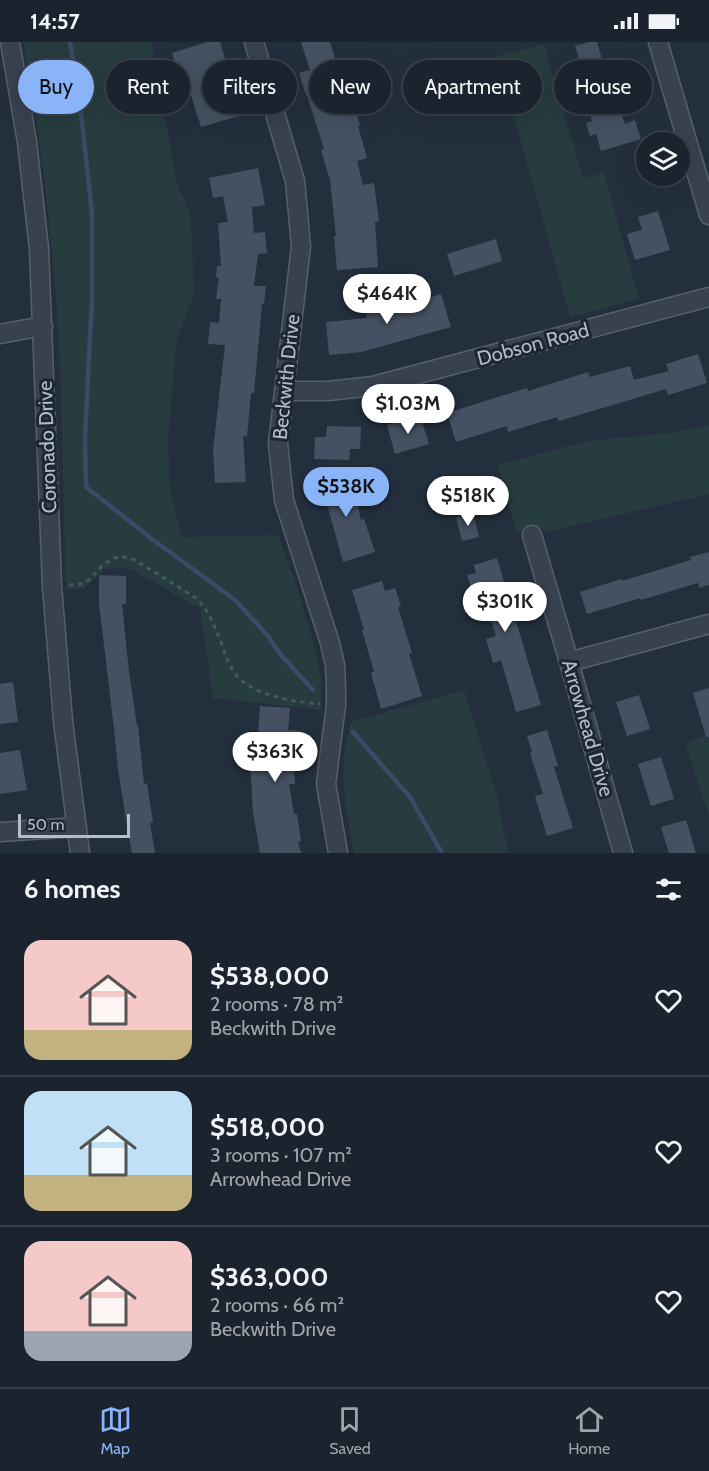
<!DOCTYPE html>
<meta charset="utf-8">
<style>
:root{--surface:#1b232e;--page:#282f3a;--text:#f1f3f6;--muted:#a0a4aa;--line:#39404a;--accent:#8ab4f8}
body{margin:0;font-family:Cabin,sans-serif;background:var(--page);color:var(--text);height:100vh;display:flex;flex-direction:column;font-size:22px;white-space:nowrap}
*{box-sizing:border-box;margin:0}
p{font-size:20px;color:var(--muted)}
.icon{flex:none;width:33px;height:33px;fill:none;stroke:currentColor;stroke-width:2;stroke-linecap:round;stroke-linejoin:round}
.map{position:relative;height:811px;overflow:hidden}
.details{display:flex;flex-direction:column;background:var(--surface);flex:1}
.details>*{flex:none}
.banner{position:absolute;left:18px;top:18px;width:674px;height:54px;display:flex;gap:12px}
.buttons{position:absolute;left:636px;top:90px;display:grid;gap:12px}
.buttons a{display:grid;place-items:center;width:54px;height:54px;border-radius:50%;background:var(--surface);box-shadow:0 6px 24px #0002,0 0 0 2px var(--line);font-size:30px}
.scale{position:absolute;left:18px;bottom:15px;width:112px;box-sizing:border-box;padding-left:6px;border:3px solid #b4bcc9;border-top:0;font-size:16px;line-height:21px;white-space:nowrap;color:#b4bcc9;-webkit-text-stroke:4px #1d2633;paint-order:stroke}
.price{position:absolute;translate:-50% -51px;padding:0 14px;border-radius:21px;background:#fff;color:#222;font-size:20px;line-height:39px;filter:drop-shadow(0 2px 3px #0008)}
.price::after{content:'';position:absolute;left:50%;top:36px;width:18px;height:14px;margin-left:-9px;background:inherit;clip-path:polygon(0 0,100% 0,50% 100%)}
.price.active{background:var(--accent);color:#111}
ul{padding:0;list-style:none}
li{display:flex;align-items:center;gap:18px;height:150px;padding:0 24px}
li+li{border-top:2px solid var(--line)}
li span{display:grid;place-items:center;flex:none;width:168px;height:120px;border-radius:18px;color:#555}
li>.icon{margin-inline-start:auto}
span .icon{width:72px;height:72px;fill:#fffc;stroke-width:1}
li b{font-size:26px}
h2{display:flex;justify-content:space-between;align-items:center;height:72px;padding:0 24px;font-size:26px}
.tag{padding:0 21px;border-radius:27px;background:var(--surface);box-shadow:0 6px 24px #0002,0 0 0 2px var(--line);font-size:21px;line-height:54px}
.tag.active{background:var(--accent);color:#111}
.status{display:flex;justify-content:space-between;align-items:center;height:42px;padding:0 30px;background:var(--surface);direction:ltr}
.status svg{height:16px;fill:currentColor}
.menu{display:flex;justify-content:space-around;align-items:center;height:84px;border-top:2px solid var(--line);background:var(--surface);font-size:16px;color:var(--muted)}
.menu a{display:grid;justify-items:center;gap:3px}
.menu .active{color:var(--accent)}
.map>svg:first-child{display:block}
.green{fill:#263c3f}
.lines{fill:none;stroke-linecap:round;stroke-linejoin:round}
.stream{stroke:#394c67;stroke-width:4.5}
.building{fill:#455162}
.minor-casing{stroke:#565f6c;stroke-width:21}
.path{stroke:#44595c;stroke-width:3;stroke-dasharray:4.5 4.5;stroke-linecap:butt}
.minor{stroke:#38414e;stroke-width:18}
.labels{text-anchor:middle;stroke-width:6;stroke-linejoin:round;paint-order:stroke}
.street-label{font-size:20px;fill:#b4bcc9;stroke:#1d2633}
</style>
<div class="status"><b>14:57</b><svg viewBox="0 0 49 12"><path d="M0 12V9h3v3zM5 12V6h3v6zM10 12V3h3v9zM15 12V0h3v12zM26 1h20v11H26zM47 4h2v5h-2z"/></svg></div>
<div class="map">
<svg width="709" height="811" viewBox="0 0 709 811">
<rect width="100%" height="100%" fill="#242f3e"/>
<!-- green -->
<path class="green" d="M23 0H151L177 141 191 174 194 252 176 300 168 397 170 449 182 495 278 493 297 545 313 599 321 635V668L213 656 200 567 133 528 119 525 104 528 84 547 66 548C63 460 63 372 58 284 51 189 41 93 23 0Z
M544 2 583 136 604 131 639 257 570 275 497 14Z
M709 383V452L546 490 543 485 517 491 498 423 587 399 677 390Z
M464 648 497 754 508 811H354C348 777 340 742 345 708 346 699 349 689 351 680Z
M709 692V774L685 701Z"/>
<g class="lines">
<!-- stream -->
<path class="stream" d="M70 0 79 53 92 171V256L85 395 86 445 152 497 235 558 268 594 280 612 313 648
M353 690 410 755 442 811"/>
</g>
<!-- building -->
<path class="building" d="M207 0H220L242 73 201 85 184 31 178 32 172 11Z
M301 0H330L336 20 346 17 353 39 347 41 360 83 358 84 367 116 357 119 363 143 374 141 379 179 375 180 378 225 337 228 334 194H336L330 138 321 108 324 107 307 53H306L299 31 310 28Z
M589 0H597L608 37 587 43 575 4Z
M618 62 625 82 635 78 641 97 601 109 596 92 590 94 586 81 592 79 590 71Z
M258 126 265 163 252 165 254 191 265 190 267 211 258 212 254 244H266L264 262H262L254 351H251L247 394H243L246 440 215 441 213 408 225 303 208 302 210 280 219 281 221 257H216L219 236 216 235 217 224H221L218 181 228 180 223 154 213 156 209 136Z
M658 169 670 208 635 218 627 192 642 188 638 175Z
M496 197 502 219 454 234 447 212Z
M441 252 451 285 361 310 329 313 326 280 367 276 364 266 397 256 400 265Z
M698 312 707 341 668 353 666 347 559 379 557 375 508 390 507 384 456 400 447 371 527 346 528 349 588 330 590 335 630 324 634 338 669 329 666 322Z
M420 373 429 402 395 412 387 383Z
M327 384 361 385 360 407H350L349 418 314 417 315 395H326Z
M351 432 361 478 364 477 375 510 343 520 325 455 322 456 318 440Z
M473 470 479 495 462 499 456 475Z
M709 510V543L699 546 698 541 641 558 640 556 587 572 580 550 621 537 622 539 691 518 690 515Z
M497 516 541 663 516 670 501 618 493 621 486 597 496 594 487 563 477 566 467 533 476 531 474 523Z
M99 533 126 534V562H122L129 630 137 684H138L144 742 147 741 153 780 150 781 155 811H132L127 784 118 727 114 687 99 561Z
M382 539 385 549 395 546 401 564 398 565 412 611 409 612 422 654 381 667 371 631 374 630 362 588H364L352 548Z
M13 640 18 680 0 682V642Z
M709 646V695H706L693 651Z
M639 653 650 687 627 694 616 660Z
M260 664 290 666 288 688 300 689 298 708H293L295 742H289L294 772H297L301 799 298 800 301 811H260L253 770 250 721 256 720Z
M547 688 558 724 554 725 573 786 547 794 535 754 543 752 530 711 532 710 527 694Z
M20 708 27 748 0 752V711Z
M661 715 674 757 651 764 638 722Z
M686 778 696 811H669L661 785Z"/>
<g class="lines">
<defs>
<path id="minor" d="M10 0 27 100 39 207 52 544 63 679 80 811
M254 0 295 139 301 204 278 402 284 458 330 601 335 623 336 648V663L326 742 338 811
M658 0 709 173
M0 292 43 284
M285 349H328L373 344 709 255
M532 493 569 620 623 811
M569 620 709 582
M0 790 77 785"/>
</defs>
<!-- minor casing -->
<use href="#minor" class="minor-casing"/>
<!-- path -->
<path class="path" d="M69 543 82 542 90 537 104 522 114 516 123 515 135 518 196 556C209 568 214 584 221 600 225 612 229 624 237 634 255 654 295 660 320 662"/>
<!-- minor -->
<use href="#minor" class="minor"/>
</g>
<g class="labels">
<!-- street labels -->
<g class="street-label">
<text transform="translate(533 302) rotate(-15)" y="7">Dobson Road</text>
<text transform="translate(286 335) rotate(-84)" y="7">Beckwith Drive</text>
<text transform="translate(47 405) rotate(-92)" y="7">Coronado Drive</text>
<text transform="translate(588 686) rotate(74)" y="7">Arrowhead Drive</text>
</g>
</g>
</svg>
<div class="buttons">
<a><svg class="icon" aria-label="layers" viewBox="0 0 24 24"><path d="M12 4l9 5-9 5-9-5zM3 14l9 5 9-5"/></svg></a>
</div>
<div class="scale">50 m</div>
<b class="price" style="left:387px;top:283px">$464K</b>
<b class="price" style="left:408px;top:393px">$1.03M</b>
<b class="price active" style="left:346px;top:476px">$538K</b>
<b class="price" style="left:468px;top:485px">$518K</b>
<b class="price" style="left:505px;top:591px">$301K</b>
<b class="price" style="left:275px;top:741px">$363K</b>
<div class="banner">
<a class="tag active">Buy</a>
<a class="tag">Rent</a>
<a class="tag">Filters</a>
<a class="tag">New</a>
<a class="tag">Apartment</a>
<a class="tag">House</a>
</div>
</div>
<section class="details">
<h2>6 homes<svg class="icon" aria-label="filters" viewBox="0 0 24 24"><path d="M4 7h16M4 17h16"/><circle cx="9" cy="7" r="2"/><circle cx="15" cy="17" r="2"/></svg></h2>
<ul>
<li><span style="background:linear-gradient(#f6c9c9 75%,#c2b280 0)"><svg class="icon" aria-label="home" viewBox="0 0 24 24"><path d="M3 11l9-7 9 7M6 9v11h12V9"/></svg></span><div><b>$538,000</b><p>2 rooms · 78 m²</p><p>Beckwith Drive</p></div><svg class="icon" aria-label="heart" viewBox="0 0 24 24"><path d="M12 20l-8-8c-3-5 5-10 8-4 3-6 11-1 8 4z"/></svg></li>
<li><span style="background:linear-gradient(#bfe0f5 70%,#c2b280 0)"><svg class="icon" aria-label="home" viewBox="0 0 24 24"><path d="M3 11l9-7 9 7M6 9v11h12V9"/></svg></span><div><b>$518,000</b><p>3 rooms · 107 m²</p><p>Arrowhead Drive</p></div><svg class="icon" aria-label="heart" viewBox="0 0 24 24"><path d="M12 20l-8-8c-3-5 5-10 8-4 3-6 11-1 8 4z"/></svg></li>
<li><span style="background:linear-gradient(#f6c9c9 75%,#9aa5b1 0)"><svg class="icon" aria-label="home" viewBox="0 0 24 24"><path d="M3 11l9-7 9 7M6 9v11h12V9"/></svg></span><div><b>$363,000</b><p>2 rooms · 66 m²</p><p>Beckwith Drive</p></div><svg class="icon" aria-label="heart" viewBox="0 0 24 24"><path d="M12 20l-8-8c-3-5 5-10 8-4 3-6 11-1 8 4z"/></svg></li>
</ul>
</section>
<nav class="menu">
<a class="active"><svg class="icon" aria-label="map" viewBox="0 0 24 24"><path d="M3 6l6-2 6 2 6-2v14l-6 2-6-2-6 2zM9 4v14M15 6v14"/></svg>Map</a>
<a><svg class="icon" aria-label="saved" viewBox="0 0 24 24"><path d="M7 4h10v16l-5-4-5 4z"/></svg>Saved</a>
<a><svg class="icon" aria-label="home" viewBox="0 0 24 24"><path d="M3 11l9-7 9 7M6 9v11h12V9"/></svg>Home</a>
</nav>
